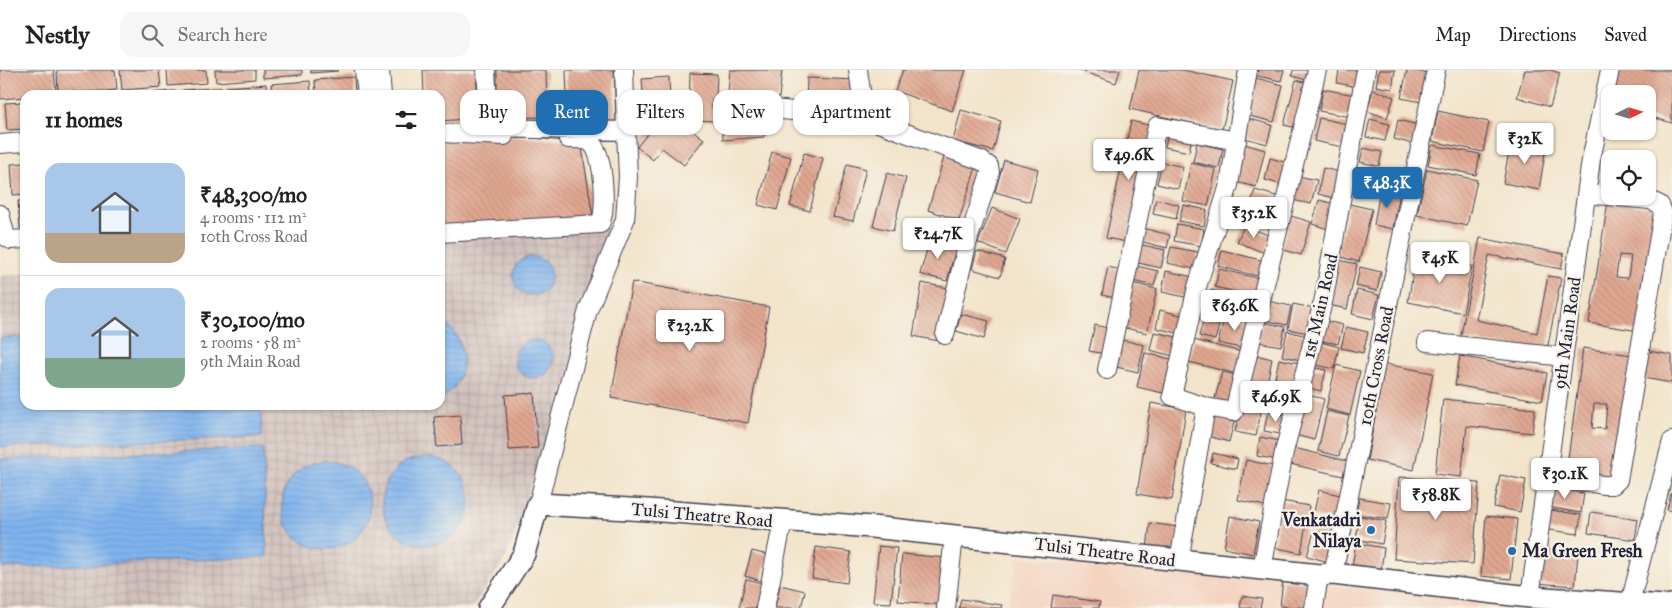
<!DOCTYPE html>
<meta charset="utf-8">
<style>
:root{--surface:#fff;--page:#f6f6f6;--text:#202124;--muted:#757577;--line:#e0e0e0;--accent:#1f6fb2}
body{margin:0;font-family:"IM FELL Great Primer",serif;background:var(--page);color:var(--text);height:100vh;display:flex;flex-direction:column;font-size:19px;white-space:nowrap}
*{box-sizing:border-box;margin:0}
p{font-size:16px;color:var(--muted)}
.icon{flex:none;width:28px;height:28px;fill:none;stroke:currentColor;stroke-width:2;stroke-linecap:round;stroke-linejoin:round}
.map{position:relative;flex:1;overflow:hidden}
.side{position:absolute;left:20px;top:20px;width:425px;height:320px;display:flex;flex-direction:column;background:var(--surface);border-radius:15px;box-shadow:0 1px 4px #0004}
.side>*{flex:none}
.banner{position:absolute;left:460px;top:20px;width:475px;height:45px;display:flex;gap:10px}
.needle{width:32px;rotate:85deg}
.fabs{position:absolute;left:1601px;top:15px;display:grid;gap:10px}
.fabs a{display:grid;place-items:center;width:55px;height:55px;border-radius:10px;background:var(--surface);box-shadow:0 1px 4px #0004;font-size:25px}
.price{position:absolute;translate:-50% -42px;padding:0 11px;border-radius:5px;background:#fff;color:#222;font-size:16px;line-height:32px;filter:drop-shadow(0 1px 2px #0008)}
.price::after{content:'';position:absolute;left:50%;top:30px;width:15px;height:11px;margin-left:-8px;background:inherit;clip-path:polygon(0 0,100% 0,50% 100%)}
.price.active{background:var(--accent);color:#fff}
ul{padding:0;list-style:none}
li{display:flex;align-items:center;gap:15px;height:125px;padding:0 25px}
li+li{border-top:1px solid var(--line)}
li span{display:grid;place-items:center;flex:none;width:140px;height:100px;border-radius:15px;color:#555}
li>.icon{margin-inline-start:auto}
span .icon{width:60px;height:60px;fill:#fffc;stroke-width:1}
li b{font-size:21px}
h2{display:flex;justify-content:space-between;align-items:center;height:60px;padding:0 25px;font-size:21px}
.pill{padding:0 18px;border-radius:15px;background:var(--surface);box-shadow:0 1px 4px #0004;font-size:18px;line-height:45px}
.pill.active{background:var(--accent);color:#fff}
header{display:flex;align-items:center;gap:30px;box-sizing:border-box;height:70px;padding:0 25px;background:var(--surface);border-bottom:1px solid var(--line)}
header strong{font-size:24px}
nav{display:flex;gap:28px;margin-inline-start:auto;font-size:18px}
.search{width:350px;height:45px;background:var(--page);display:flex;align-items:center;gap:12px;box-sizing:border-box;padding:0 18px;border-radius:15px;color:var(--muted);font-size:19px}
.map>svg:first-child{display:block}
.built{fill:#f4d3c0}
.industrial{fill:url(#industrial-grid)}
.water{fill:url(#water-rules);stroke:#516b94}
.building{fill:url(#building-back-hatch);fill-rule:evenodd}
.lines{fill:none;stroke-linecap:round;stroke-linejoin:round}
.minor-casing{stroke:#413f50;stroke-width:20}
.tertiary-casing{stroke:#413f50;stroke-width:24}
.minor{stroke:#fff;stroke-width:18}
.tertiary{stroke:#fff;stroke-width:21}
.poi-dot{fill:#1f6fb2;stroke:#f7f3e8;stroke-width:2}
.labels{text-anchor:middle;stroke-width:4.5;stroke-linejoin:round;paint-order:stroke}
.street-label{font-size:18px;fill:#22223b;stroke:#f7f3e8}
.poi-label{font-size:18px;font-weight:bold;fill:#22223b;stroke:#f7f3e8;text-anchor:end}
</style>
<header>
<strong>Nestly</strong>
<div class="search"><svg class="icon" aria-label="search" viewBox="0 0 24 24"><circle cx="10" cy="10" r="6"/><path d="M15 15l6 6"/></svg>Search here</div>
<nav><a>Map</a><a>Directions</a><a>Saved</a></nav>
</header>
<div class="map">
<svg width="1672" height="538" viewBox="0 0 1672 538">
<defs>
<pattern id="industrial-grid" width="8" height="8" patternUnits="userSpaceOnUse" patternTransform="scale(1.25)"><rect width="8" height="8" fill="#d0c0bc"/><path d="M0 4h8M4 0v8" fill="none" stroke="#b2a5a2"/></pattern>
<pattern id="water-rules" width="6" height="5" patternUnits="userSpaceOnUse" patternTransform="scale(1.25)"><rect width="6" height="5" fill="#80b4ee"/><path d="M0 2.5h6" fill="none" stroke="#6e9acd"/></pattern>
<pattern id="building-back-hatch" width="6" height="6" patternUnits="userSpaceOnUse" patternTransform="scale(1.25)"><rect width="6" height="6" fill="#e0a791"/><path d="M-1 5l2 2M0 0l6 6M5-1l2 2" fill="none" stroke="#c08f7e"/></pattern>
</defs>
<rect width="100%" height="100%" fill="#f7f3e8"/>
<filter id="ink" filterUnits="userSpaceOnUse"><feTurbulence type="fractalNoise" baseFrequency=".02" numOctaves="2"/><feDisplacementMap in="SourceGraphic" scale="10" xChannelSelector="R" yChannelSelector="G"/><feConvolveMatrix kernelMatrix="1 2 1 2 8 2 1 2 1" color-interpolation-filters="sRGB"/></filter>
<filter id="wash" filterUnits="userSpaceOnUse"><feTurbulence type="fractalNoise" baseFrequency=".0096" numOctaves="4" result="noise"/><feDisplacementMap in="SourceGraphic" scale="20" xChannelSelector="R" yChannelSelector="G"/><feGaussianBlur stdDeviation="1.12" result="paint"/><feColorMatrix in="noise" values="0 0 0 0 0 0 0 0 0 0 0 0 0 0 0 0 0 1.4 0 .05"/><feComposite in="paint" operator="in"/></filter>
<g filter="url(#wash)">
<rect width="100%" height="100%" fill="#f2e4ca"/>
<!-- built -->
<path class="built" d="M1018 487 1105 495 1280 508 1276 538H1008Z
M1324 516 1478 527 1476 538H1320Z"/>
<!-- industrial -->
<path class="industrial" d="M619 159 507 486 472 538H0V206L25 204V335H440V167Z"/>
<!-- water -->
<path class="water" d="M513 206a19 19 0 1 1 38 0a19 19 0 1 1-38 0Z
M440 251C471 265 470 315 440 328Z
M25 267V335H261L262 367 0 377V268Z
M515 289a19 19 0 1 1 38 0a19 19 0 1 1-38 0Z
M263 378 267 487 3 498 0 389Z
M382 431a44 44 0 1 1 88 0a44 44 0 1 1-88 0Z
M282 435a44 44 0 1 1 88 0a44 44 0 1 1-88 0Z"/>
<g id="blocks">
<!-- building -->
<path class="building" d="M0 0H54L56 25H25V27L0 29Z
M57 0H115L117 20 58 24Z
M120 0H159L161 17 122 20Z
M167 0H206L207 13 168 16Z
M215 0H255V9L216 12Z
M263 0H302V5L263 8Z
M311 0H338V1L311 3Z
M423 0H476L479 48 440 51V25H424Z
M497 0H546L547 47 497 48Z
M566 0H614L616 51 568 53Z
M730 0H782L779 28 728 23Z
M903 0H966L952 41 895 21Z
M1078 0H1120L1116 13Z
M1139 0H1183L1233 11 1222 60 1130 39Z
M1254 0H1284L1281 11 1253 5Z
M1293 0H1313L1310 11 1292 6Z
M1339 0H1360L1357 17 1337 13Z
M1379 0H1395L1392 19 1376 16Z
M1407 0 1428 3 1422 32 1401 28Z
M1525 0H1550L1560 3 1550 37 1517 27Z
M1614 0H1672V53L1648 46V24H1610Z
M690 3 717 4 715 51 689 50Z
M354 7 355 25H316L315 10Z
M669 7 670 33 644 34 642 9Z
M1252 7 1283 15 1274 52 1242 44Z
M807 8 857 10 856 41 806 39Z
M1296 10 1312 14 1301 59 1284 55Z
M310 11 311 25H272L271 14Z
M266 14 267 25H228L227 17Z
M222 18 223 25H184L183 20Z
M1323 19 1355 25 1351 47 1319 41Z
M1373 20 1394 27 1387 48 1367 41Z
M175 21 176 25H133V24Z
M25 32V59L7 60 5 33Z
M650 40H666L704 69 684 95 662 78 653 90 637 77 649 62Z
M961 40 1001 51 993 81 953 71Z
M1438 41 1489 52 1483 82 1432 71Z
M762 45 764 67 723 70 722 48Z
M1246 48 1272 55 1267 74 1241 67Z
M1319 48 1352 55 1348 78 1314 71Z
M1370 49 1389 54 1385 71 1366 67Z
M1398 50 1418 55 1413 74 1394 69Z
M1131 51 1153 56 1127 172 1106 168Z
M506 66 581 72 593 147 440 157V69Z
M1167 67 1191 72 1189 82 1165 77Z
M1511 71 1546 77 1539 120 1503 113Z
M1197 73 1223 79 1219 98 1193 92Z
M1241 73 1265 80 1256 117 1231 111Z
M1432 75 1480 84 1476 105 1428 95Z
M1363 78 1382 82 1379 96 1360 92Z
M772 82 791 87 777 140 758 135Z
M804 83 823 88 810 141 790 136Z
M945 84 977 94 959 150 928 140Z
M1270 88 1288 93 1283 115 1265 110Z
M1004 90 1038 99 1030 132 995 122Z
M1162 92 1183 97 1178 119 1157 114Z
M25 93V124L13 125 11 94Z
M1191 93 1216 99 1208 136 1183 131Z
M847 94 866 99 853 151 833 147Z
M1323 98 1340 102 1334 128 1318 124Z
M1427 99 1477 110 1467 156 1417 145Z
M887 103 906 108 893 161 873 156Z
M1298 106 1317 110 1311 134 1292 130Z
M1380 119 1400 122 1393 159 1374 155Z
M1255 120 1283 128 1274 158 1246 149Z
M1156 129 1179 135 1176 149 1153 144Z
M1319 130 1335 134 1328 159 1312 154Z
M18 131H25V158H20Z
M1608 131 1658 139 1639 261 1589 253ZM1619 185 1631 186 1628 208 1616 207Z
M1349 134 1372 139 1359 192 1337 186Z
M1183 135 1207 140 1204 156 1179 151Z
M992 138 1020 149 1006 184 978 173Z
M1291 146 1311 152 1301 185 1281 179Z
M1177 154 1204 159 1201 176 1174 171Z
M1244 156 1271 166 1265 183 1237 172Z
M1142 158 1170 165 1167 178 1139 171Z
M1480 168 1564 184 1561 199 1489 185 1476 250 1537 263 1548 206 1561 208 1547 280 1460 270Z
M930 169 956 177 947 211 920 204Z
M1138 174 1165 180 1161 198 1134 192Z
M1171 177 1198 182 1194 199 1167 193Z
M1222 180 1268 192 1264 208 1218 196Z
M977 181 1005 189 1000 207 972 199Z
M1416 185 1472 196 1463 243 1408 232Z
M1334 189 1357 194 1347 239 1324 234Z
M1132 195 1158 201 1154 216 1129 210Z
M1108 197 1126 201 1120 229 1102 225Z
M1360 197 1381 202 1377 221 1356 216Z
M1219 199 1265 210 1260 228 1215 217Z
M1166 201 1193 207 1189 228 1162 222Z
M632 212 769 237 748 353 611 328Z
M922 213 948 218 939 271 913 266Z
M1132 213 1157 219 1147 263 1121 257Z
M1211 220 1256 231 1253 247 1208 236Z
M1357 220 1379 225 1373 249 1352 244Z
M1267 231 1291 236 1287 255 1263 250Z
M1293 234 1313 238 1308 263 1288 259Z
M1160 240 1181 245 1177 263 1156 258Z
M1206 240 1222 245 1215 270 1199 266Z
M961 244 989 251 984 269 956 261Z
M1225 244 1251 251 1245 279 1218 273Z
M1326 251 1343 255 1338 274 1322 271Z
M1262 252 1285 257 1281 276 1258 272Z
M1095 255 1112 259 1106 284 1089 281Z
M1346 257 1368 262 1363 283 1341 278Z
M1287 261 1307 266 1301 290 1282 286Z
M1154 262 1177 267 1173 286 1150 280Z
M1118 269 1144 275 1138 302 1112 296Z
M1194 270 1242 282 1237 304 1189 292Z
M1317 271 1339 277 1334 299 1312 294Z
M1583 278 1632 285 1616 410 1566 403ZM1594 334H1607L1605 359 1592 358Z
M1648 281 1672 285V313L1643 308Z
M1145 283 1171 289 1163 323 1137 317Z
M1252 284 1272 289 1266 318 1246 314Z
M1460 286 1547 303 1542 331 1455 315Z
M1279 289 1299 293 1294 318 1274 313Z
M1385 294 1433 303 1414 400 1367 390Z
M1336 295 1360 301 1350 345 1326 339Z
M1307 296 1326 300 1321 321 1302 316Z
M1222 302 1240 306 1232 337 1214 332Z
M1274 315 1294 319 1289 343 1269 339Z
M1241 317 1265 322 1262 339 1238 334Z
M534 323 538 378 509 380 505 325Z
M1300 323 1324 329 1314 370 1291 364Z
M1443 329 1535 339 1532 363 1467 356 1461 407 1435 404Z
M1151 333 1186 339 1172 430 1137 424Z
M1240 338 1261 342 1256 366 1235 362Z
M1268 341 1289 346 1285 365 1264 361Z
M1327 341 1349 346 1339 386 1318 381Z
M460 345 462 375 437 377 434 347Z
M1209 345 1234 352 1229 372 1204 365Z
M1260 367 1280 371 1277 390 1257 386Z
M1294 378 1347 391 1343 406 1290 394Z
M1213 383 1238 389 1236 399 1211 393Z
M1246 390 1273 396 1265 436 1238 430Z
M1500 405 1526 410 1520 442 1494 437Z
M1399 407 1479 413 1473 494 1394 489Z
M1549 418 1584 423 1581 443 1546 437Z
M1319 420 1344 426 1338 451 1313 446Z
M1671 423H1672V441L1667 440Z
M1359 428 1391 433 1388 449 1356 444Z
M1282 431 1309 436 1301 483 1273 477Z
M1545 439 1581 445 1578 464 1542 459Z
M1591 442 1638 449 1635 470 1588 463Z
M1230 446 1259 452 1253 484 1224 478Z
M1360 446 1386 451 1382 474 1356 469Z
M1486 446 1517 449 1511 509 1481 506Z
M1150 453 1178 457 1175 483 1147 479Z
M1314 461 1336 467 1329 492 1307 486Z
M1356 473 1384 478 1381 500 1352 496Z
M879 476 897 478 891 533 873 532Z
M816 477 851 482 847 513 812 508Z
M1538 479 1578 483 1575 516 1535 513Z
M752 481 768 485 761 511 745 506Z
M902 484 948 488 944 535 898 531Z
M746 509 766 514 761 538H739Z
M1283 510 1314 514 1311 538 1280 536Z
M780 515 805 521 801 538H775Z
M1053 525 1100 532 1099 538H1051Z
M1242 526 1262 529 1260 538H1240Z
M961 529 1002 535 1001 538H959Z"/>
</g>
</g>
<g filter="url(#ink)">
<use href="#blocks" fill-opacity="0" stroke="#413f50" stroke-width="1"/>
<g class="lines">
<defs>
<path id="minor" d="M364 0 367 25
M380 0 382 25
M486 0 489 47 491 58 626 61 628 107 625 150 588 240 538 434
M624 0 626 61
M858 0 865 48
M1248 0 1229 115 1197 217 1172 326 1206 337 1234 342 1317 0
M721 34 865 48 982 91 989 96 990 103 969 167 945 265
M440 63 504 66
M0 74 25 72
M0 144 6 167 11 170 25 169
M440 163 600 154C607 140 604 88 593 75 587 68 577 69 568 69
M1427 272 1564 287
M1107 300 1157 56 1237 71
M1547 405 1603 415H1613L1618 410 1663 143 1660 135 1650 130 1586 124
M1179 491 1206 337
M1262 499 1284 382 1324 228 1345 108 1366 0
M1333 504 1436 0
M1530 527 1591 90 1610 0
M1630 533 1672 371
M765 538 783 451
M946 538 954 466
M1314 538 1319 505"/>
<path id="tertiary" d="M489 538 524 484 538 434 648 440 872 457 1319 505 1333 504 1530 527 1665 536 1672 535"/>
</defs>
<!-- minor casing -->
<use href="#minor" class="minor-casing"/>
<!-- tertiary casing -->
<use href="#tertiary" class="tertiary-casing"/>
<!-- minor -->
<use href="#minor" class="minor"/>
<!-- tertiary -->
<use href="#tertiary" class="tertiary"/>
</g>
</g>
<!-- markers -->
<g class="poi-dot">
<circle cx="1371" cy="460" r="5"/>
<circle cx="1512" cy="481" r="5"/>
</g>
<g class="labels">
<!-- street labels -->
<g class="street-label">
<text transform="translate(1320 236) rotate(-77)" y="6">1st Main Road</text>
<text transform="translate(1567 263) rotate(-82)" y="6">9th Main Road</text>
<text transform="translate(1376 296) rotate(-79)" y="6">10th Cross Road</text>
<text transform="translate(702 445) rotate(5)" y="6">Tulsi Theatre Road</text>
<text transform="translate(1105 482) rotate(7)" y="6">Tulsi Theatre Road</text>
</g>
<!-- poi labels -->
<g class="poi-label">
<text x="1361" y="456">Venkatadri<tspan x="1361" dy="21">Nilaya</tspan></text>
<text x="1522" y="487" text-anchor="start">Ma Green Fresh</text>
</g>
</g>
</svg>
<div class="fabs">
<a><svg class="needle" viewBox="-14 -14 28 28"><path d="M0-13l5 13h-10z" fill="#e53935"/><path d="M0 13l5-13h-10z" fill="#757577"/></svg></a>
<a><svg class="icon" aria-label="locate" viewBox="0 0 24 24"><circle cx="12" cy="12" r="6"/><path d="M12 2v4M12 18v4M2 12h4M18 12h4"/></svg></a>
</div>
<b class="price" style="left:1525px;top:95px">₹32K</b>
<b class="price" style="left:1129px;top:111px">₹49.6K</b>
<b class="price active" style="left:1387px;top:139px">₹48.3K</b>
<b class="price" style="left:1254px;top:169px">₹35.2K</b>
<b class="price" style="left:938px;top:190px">₹24.7K</b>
<b class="price" style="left:1440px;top:214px">₹45K</b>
<b class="price" style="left:1235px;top:262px">₹63.6K</b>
<b class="price" style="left:690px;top:282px">₹23.2K</b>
<b class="price" style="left:1276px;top:353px">₹46.9K</b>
<b class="price" style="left:1565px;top:430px">₹30.1K</b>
<b class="price" style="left:1436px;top:451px">₹58.8K</b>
<div class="banner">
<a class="pill">Buy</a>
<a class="pill active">Rent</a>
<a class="pill">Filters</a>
<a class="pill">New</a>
<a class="pill">Apartment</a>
</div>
<section class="side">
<h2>11 homes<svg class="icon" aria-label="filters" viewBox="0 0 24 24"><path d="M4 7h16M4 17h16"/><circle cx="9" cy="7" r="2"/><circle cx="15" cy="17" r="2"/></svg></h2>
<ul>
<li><span style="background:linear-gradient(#a9c7e8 70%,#b9a48a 0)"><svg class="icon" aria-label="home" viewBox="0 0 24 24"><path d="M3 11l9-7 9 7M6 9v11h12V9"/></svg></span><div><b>₹48,300/mo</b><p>4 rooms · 112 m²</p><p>10th Cross Road</p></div></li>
<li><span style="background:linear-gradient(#a9c7e8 70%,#7fa58c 0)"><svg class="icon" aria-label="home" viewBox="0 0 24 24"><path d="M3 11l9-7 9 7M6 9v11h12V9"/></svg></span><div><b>₹30,100/mo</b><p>2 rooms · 58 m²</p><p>9th Main Road</p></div></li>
</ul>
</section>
</div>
